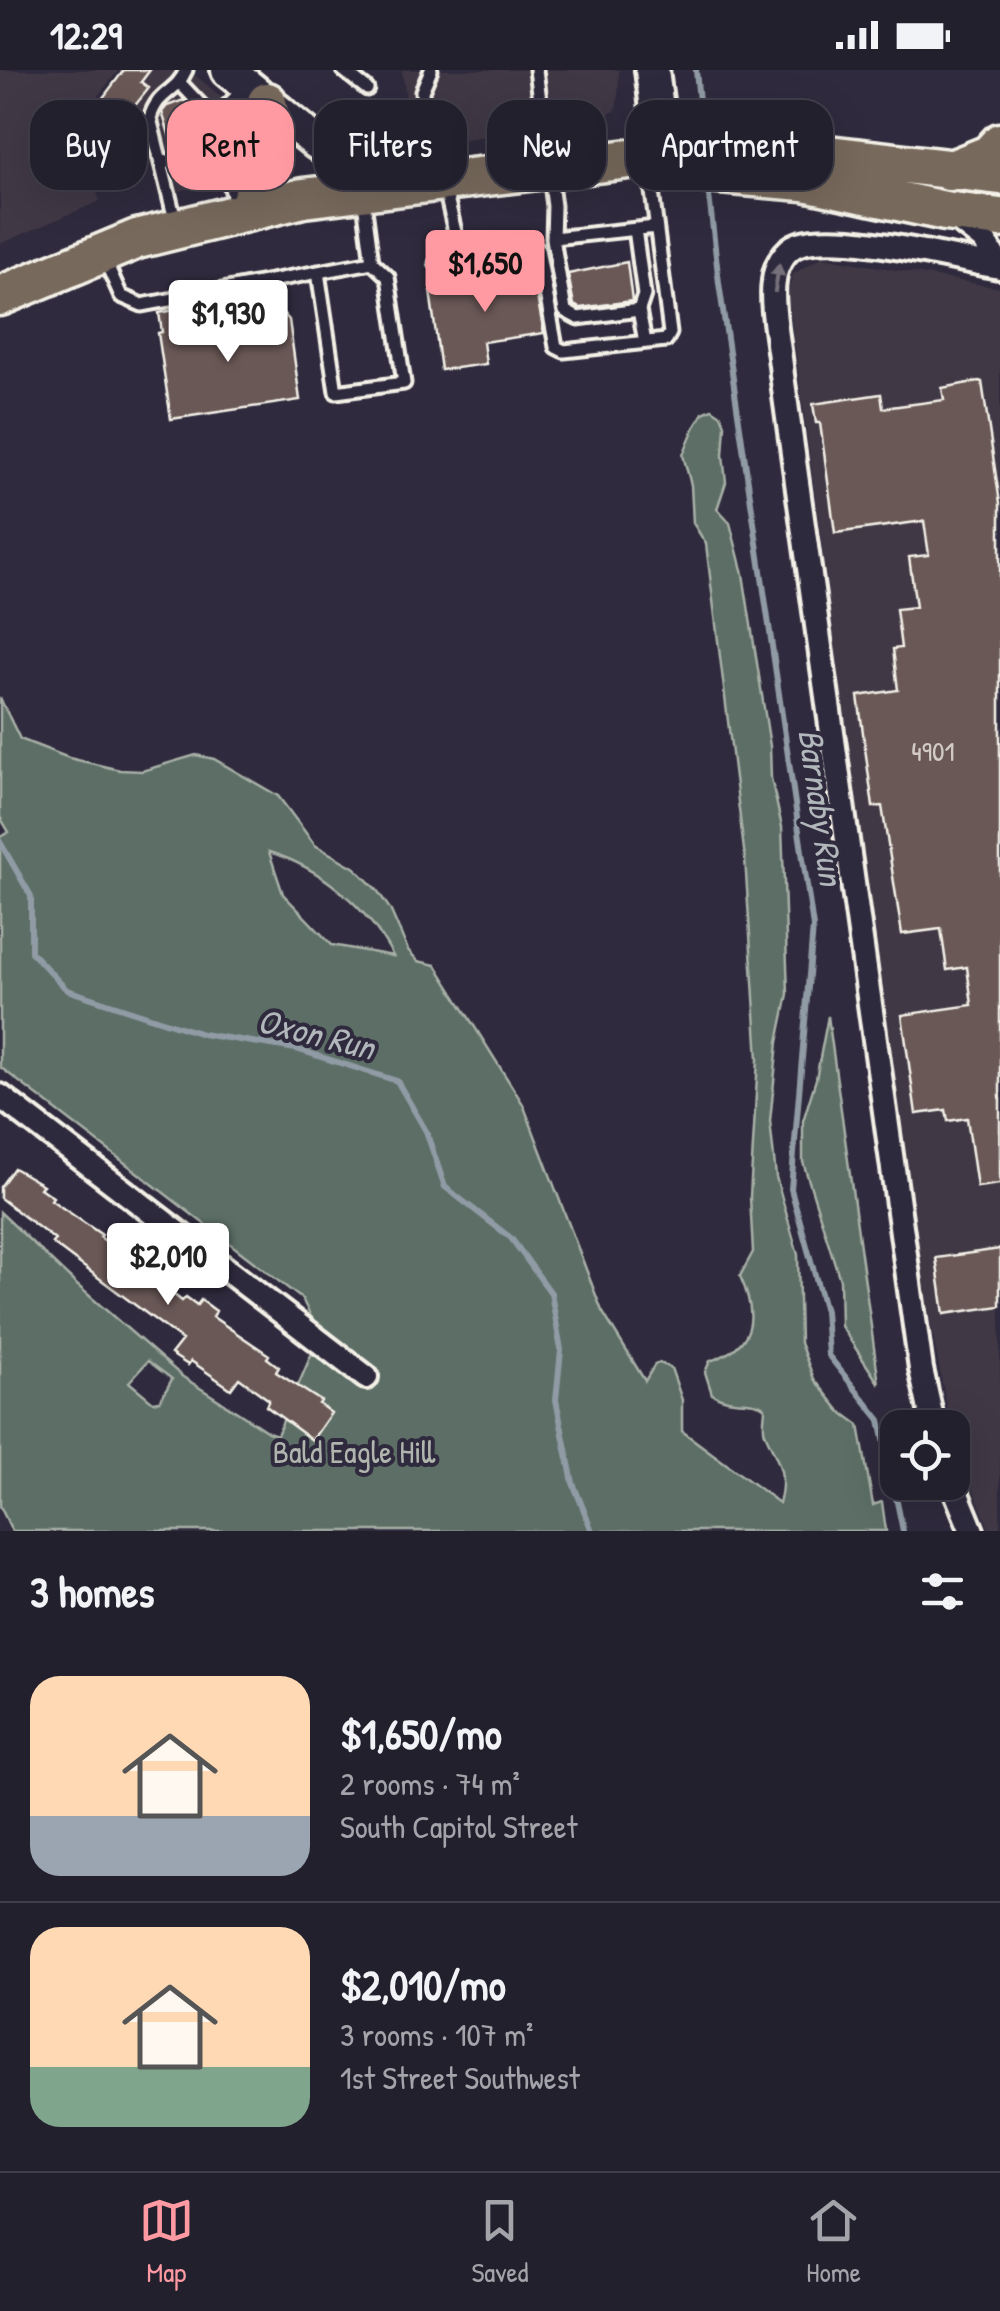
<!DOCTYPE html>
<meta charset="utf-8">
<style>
:root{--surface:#23202e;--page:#2b2836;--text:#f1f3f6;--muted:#a3a3aa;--line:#403e4a;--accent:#ff9aa2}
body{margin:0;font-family:"Patrick Hand",sans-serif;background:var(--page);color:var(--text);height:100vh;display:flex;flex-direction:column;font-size:38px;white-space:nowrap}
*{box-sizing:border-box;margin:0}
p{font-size:32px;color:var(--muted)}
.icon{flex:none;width:55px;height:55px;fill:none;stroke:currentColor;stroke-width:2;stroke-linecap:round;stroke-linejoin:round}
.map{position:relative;height:1461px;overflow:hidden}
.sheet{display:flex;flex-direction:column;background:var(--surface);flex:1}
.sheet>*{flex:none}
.top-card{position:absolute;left:30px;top:30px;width:940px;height:90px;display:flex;gap:20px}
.controls{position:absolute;left:880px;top:1340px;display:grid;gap:20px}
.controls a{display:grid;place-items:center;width:90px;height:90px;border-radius:20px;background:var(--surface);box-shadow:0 10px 40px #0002,0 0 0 2px var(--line);font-size:50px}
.price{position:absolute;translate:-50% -85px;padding:0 22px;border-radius:10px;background:#fff;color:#222;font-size:32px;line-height:65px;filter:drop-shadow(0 2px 5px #0008)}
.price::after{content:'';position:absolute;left:50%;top:60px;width:30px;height:22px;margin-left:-15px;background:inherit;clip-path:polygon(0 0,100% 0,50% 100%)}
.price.selected{background:var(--accent);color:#111}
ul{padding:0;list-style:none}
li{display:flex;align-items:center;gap:30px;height:250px;padding:0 30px}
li+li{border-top:2px solid var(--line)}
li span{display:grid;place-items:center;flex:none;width:280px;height:200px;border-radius:30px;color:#555}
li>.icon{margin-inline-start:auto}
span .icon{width:120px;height:120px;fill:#fffc;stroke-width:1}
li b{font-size:42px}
h2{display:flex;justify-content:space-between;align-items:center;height:120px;padding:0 30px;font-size:42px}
.chip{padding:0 35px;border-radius:30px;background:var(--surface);box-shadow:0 10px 40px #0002,0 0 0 2px var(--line);font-size:35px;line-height:90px}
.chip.selected{background:var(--accent);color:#111}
.status{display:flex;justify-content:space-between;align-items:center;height:70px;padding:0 50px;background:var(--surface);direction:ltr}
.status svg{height:28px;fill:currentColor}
.tabs{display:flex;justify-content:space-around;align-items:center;height:140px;border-top:2px solid var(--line);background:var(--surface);font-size:28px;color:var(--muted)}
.tabs a{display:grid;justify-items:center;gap:5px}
.tabs .selected{color:var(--accent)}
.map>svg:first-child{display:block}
.built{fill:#403845}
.green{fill:#5c6e66;stroke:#a8b0a7;stroke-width:2.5;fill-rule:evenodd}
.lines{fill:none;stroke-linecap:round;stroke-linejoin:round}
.stream{stroke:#909ba5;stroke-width:6}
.building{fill:#695857;stroke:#f4f1e8;stroke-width:2.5}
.lane-casing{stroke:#f4f1e8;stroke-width:19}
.street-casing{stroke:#f4f1e8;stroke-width:30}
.secondary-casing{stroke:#f4f1e8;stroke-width:40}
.primary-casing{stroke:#f4f1e8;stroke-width:45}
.lane{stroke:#2f2a3d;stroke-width:11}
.street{stroke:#2f2a3d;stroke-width:22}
.secondary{stroke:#2f2a3d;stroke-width:32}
.primary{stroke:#77695c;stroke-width:38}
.oneway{fill:#747079}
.labels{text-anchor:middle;stroke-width:8;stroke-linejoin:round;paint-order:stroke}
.number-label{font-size:28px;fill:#d1cbc4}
.park-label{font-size:32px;fill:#b0b6ae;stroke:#2f2a3d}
.water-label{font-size:35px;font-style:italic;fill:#b1b7bb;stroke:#2f2a3d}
</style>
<div class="status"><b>12:29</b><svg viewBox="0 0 49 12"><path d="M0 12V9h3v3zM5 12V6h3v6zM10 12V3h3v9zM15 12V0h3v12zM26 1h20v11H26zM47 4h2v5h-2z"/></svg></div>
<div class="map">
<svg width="1000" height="1461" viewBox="0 0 1000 1461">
<rect width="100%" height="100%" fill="#2f2a3d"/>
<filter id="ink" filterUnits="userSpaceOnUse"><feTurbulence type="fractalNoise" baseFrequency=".01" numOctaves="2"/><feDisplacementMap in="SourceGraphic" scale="20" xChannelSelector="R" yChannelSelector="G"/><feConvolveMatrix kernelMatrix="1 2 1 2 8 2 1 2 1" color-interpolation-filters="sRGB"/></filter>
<g filter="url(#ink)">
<!-- built -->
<path class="built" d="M0 0H119L74 56 100 131 0 174Z
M124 0H189L244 46 252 75 240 98 220 108 162 127 150 93 90 45Z
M402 0H619L618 30 615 41 598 49 413 77Z
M822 187 1000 218V1461H990L953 1369 917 1183 788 225 793 204Z"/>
<!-- green -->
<path class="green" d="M712 339 721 345 725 355 723 385 726 412 717 439 730 453 743 504 770 676 771 708 782 757 788 924 778 972 770 1051 776 1107 798 1185 800 1273 814 1309 840 1341 859 1355 873 1435 882 1432 886 1461H12L0 1436V1142L77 1215 183 1307 268 1362 277 1365 320 1264 302 1229 0 997V767L9 762 0 747V628L20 669 69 688 120 700 142 701 196 685 214 689 278 726 315 775 355 798 377 820 390 839 408 880 418 891 436 895 523 1034 602 1241 645 1311 655 1294 660 1293 671 1298 682 1330V1361L779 1433C788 1400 776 1390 765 1363 762 1355 765 1346 765 1338 755 1328 731 1336 712 1324L705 1302 710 1291C756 1276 758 1246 740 1206L753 1182 750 1127 758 989 745 788 706 474 693 453 691 415 683 385 694 358 703 343ZM269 782C322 798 368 838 393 886L332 875 283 824ZM148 1291 172 1309 160 1331 153 1332 129 1312Z
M828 946 879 1314 841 1256 840 1210 803 1092V1051L816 1009Z"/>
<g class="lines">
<!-- stream -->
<path class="stream" d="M696 0 702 63
M708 116 719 213 813 857 791 1119 825 1241 828 1285 880 1350 903 1461
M0 772 31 826V882L67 920 202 964 296 979 397 1011 426 1061 445 1117 511 1168 551 1223 561 1280 556 1330 573 1413 592 1461"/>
</g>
<!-- building -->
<path class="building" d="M124 0H150L141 12 149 18 113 63 90 45Z
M184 30 195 45 189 51V58L200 63 203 72 174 80 162 42 167 36Z
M530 190 544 263 483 272 486 294 441 300 430 221 498 212 495 194Z
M627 192 632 231 580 238 574 235 568 204Z
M175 240 178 260 284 244 289 250 300 330 171 349 158 263 162 262 159 243Z
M979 311 982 312 1000 433V1114L977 1117 967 1048 948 1051 946 1040 916 1044 902 945 972 935 967 897 947 900 941 859 902 864 882 736 873 737 858 626 898 620 893 579 901 578 896 539 916 537 909 487 929 485 924 451 835 463 820 353H816L813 334 881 324 883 338 944 330 942 318Z
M14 1098 43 1115 40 1118 53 1127 51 1130 102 1165 100 1167 140 1198 142 1195 153 1203 157 1206 154 1209 182 1231 186 1227 197 1235 201 1230 216 1241 213 1247 269 1285 267 1288 279 1297 276 1302 321 1331 319 1334 331 1343 312 1370 266 1336 269 1330 239 1308 231 1319 191 1291 188 1295 171 1284 182 1270 52 1173 55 1170 0 1128V1117Z
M1000 1179V1236L944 1244 936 1188Z"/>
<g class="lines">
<defs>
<path id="lane" d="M343 0 367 19
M431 0 422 21 424 61 443 110 458 175 467 189 538 179 556 277 564 281 666 270 670 263 648 90
M536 0 554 136 553 168 656 157
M180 13 214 49 198 54
M161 93 221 77
M236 138 214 49 245 18
M176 154 150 48C159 19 175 25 186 0
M635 159 644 225 639 240 645 272
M553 168 565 241 578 248 639 240
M104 188 121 226 142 235 372 192 363 124
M436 193 467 189
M318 202 336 322 404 313 388 207 372 192"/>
<path id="street" d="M956 148 984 170 1000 197
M0 1026 366 1307
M934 1358 921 1299 782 305C780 279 770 235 774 211 775 197 784 179 799 174 841 160 953 189 1000 197
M952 1412 972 1461"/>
<path id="secondary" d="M228 0 316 72 382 118
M652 0 663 85"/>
<path id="primary" d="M669 89 684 101 804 111 945 141 1000 148
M949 101 989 85 1000 73
M247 140C265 99 277 77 267 32
M0 226 137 169 303 128 663 85 684 78 732 74 1000 105"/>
</defs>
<!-- lane casing -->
<use href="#lane" class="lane-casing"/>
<!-- street casing -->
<use href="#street" class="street-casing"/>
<!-- secondary casing -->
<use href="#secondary" class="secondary-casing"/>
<!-- primary casing -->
<use href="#primary" class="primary-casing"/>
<!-- lane -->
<use href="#lane" class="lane"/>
<!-- street -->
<use href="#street" class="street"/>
<!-- secondary -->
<use href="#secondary" class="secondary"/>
<!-- primary -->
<use href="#primary" class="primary"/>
</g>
<!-- one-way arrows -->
<defs><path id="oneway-solid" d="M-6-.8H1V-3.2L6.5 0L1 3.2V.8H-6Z" transform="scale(2.5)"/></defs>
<use class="oneway" href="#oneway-solid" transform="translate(777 208) rotate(-81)"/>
</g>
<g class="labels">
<!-- number labels -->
<g class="number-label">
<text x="933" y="691">4901</text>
</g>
<!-- park labels -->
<g class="park-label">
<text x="354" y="1393">Bald Eagle Hill</text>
</g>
<!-- water labels -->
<g class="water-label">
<text transform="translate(821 737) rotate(82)" y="12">Barnaby Run</text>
<text transform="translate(316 964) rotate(14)" y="12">Oxon Run</text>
</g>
</g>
</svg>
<div class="controls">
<a><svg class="icon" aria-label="locate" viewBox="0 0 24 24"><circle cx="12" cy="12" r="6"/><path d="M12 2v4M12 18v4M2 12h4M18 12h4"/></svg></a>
</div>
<b class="price selected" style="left:485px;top:245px">$1,650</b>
<b class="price" style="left:228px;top:295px">$1,930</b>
<b class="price" style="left:168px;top:1238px">$2,010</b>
<div class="top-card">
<a class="chip">Buy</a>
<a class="chip selected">Rent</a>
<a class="chip">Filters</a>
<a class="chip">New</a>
<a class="chip">Apartment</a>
</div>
</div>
<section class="sheet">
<h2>3 homes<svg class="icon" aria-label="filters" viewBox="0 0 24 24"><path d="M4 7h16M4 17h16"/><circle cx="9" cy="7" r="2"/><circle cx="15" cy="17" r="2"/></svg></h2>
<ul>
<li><span style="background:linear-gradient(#ffd9b3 70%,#9aa5b1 0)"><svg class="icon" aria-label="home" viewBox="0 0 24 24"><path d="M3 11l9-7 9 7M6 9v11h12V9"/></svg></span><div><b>$1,650/mo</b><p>2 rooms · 74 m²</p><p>South Capitol Street</p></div></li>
<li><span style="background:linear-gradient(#ffd9b3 70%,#7fa58c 0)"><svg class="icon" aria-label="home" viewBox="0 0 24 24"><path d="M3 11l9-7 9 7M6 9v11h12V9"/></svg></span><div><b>$2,010/mo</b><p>3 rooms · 107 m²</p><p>1st Street Southwest</p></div></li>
</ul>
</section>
<nav class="tabs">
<a class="selected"><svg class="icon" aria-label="map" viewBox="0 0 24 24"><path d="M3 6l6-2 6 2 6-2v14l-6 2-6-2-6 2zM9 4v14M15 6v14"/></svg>Map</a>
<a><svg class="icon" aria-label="saved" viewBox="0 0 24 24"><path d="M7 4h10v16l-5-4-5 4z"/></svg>Saved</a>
<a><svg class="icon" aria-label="home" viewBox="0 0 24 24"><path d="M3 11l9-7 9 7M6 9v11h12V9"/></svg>Home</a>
</nav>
